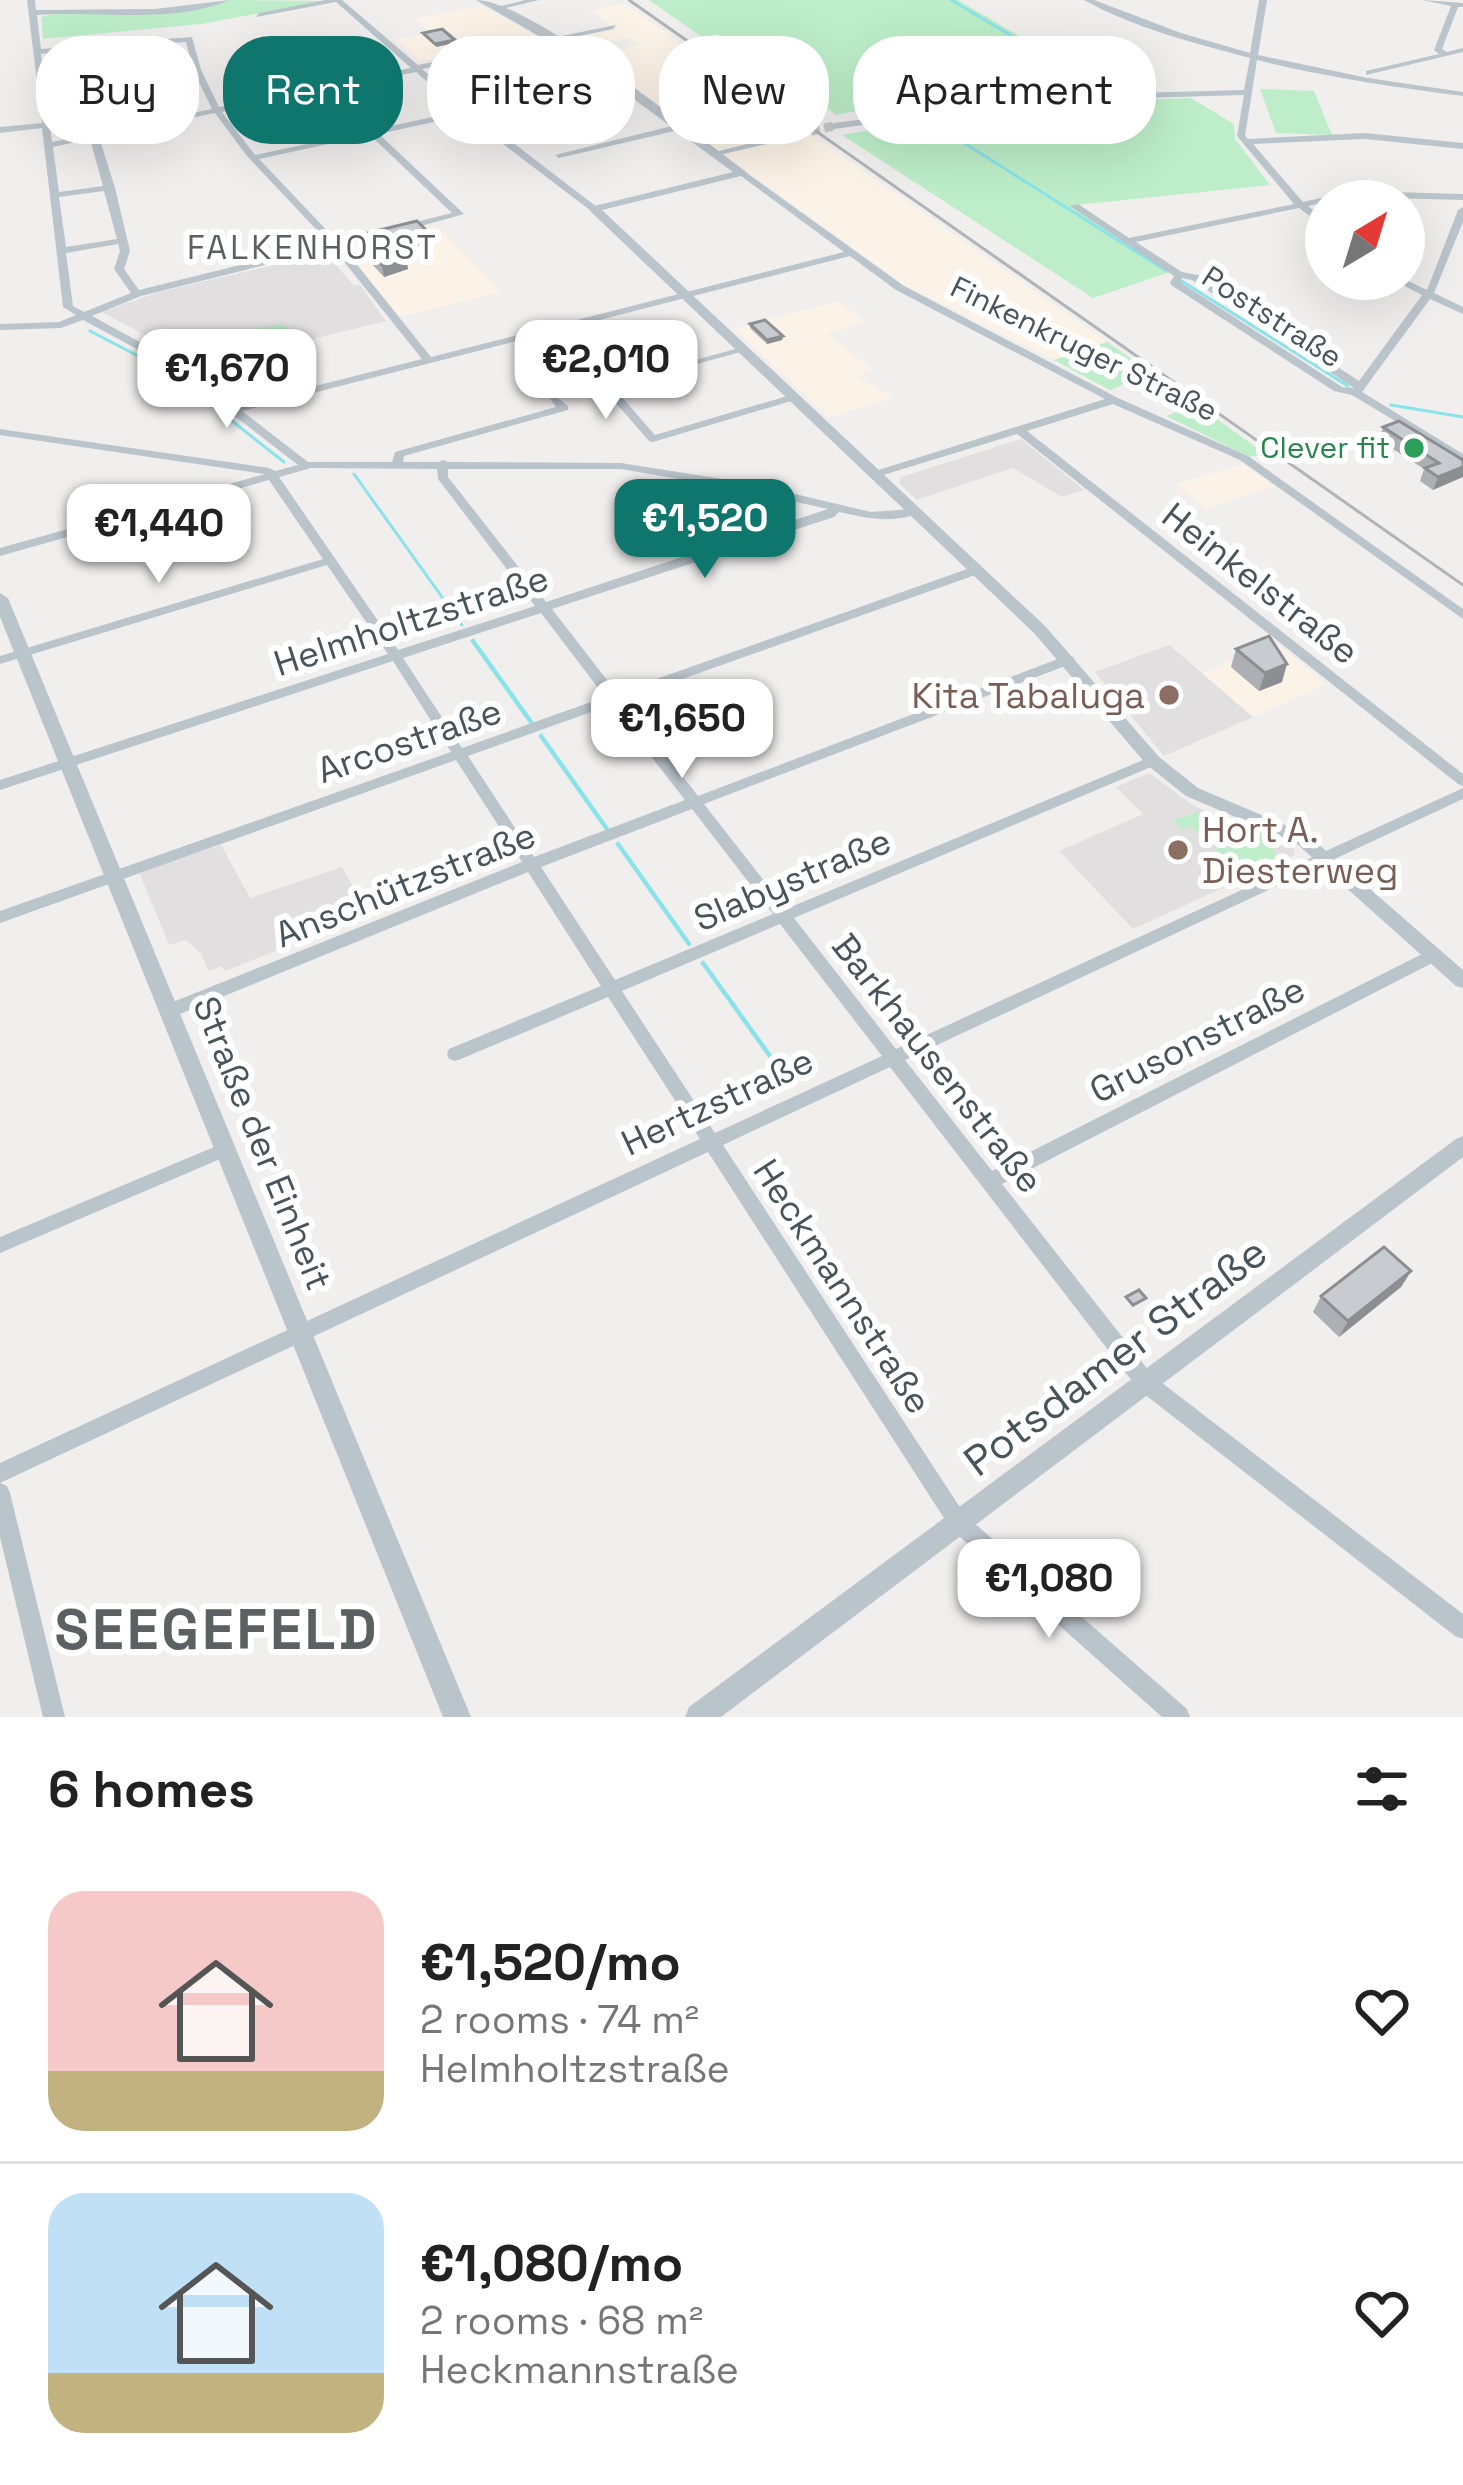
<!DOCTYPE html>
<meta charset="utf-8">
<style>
:root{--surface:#fff;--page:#f2f2f2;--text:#222;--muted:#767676;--line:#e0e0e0;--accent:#0f766e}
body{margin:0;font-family:"Space Grotesk",sans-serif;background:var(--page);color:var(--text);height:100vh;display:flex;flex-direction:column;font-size:45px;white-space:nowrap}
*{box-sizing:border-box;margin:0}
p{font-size:39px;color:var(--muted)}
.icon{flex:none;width:66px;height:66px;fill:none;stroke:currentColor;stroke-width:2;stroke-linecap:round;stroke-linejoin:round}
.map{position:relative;height:1717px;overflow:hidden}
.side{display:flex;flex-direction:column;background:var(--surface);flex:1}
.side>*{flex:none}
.banner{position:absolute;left:36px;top:36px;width:1392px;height:108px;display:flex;gap:24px}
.needle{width:78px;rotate:38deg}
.tools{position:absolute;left:1305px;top:180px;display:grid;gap:24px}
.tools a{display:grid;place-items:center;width:120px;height:120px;border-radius:50%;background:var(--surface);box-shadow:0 12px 48px #0002;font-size:60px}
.price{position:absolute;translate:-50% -102px;padding:0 27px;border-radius:24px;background:#fff;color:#222;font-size:39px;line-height:78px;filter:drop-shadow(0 3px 6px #0008)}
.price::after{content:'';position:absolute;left:50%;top:72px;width:36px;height:27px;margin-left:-18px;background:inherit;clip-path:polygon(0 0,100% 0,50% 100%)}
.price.current{background:var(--accent);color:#fff}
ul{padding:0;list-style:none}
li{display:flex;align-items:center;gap:36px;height:300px;padding:0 48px}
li+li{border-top:3px solid var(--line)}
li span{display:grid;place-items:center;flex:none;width:336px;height:240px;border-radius:36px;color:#555}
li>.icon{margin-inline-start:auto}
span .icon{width:144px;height:144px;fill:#fffc;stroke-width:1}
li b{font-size:51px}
h2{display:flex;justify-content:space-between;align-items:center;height:144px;padding:0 48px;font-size:51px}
.chip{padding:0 42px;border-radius:48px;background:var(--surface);box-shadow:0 12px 48px #0002;font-size:42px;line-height:108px}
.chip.current{background:var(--accent);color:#fff}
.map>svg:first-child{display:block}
.commercial{fill:#fbf3e7}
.education{fill:#e2dfe0}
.green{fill:#bdeec9}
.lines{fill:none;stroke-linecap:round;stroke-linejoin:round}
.stream-far1{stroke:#8be3ea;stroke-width:3}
.stream{stroke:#8be3ea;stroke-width:4.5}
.minor-tunnel{stroke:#c6c8c9;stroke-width:9;stroke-dasharray:9 4.5;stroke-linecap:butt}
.minor{fill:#bac5cb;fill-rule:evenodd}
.tertiary{fill:#bac5cb;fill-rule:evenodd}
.rail{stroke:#b0b4b8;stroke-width:3}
.wall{fill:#acafb4}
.shaded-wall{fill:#8c8f92}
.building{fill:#c8ccd1;stroke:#8c8f92;stroke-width:3}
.leisure-dot{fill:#2e9e5b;stroke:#fff;stroke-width:4.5}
.education-dot{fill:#8d6e63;stroke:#fff;stroke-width:4.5}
.labels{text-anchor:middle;stroke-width:12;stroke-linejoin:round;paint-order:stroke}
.far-street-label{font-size:30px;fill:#47545b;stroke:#fff}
.far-leisure-label{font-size:30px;fill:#27864d;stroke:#fff;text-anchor:end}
.far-neighbourhood-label{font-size:33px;letter-spacing:3px;fill:#5b6063;stroke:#fff}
.street-label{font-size:36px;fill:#47545b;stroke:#fff}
.education-label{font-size:36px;fill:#785e54;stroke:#fff;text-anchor:end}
.near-street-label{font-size:42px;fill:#47545b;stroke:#fff}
.near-district-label{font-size:57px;font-weight:bold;letter-spacing:3px;fill:#5b6063;stroke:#fff}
</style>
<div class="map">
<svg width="1463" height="1717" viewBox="0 0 1463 1717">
<rect width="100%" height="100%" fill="#f1eeee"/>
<!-- commercial -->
<path class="commercial" d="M624 3 787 117 1107 342 1054 360 902 284 589 56 639 44 628 37 579 49 563 39 615 29 590 10Z
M482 6 539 38 420 61 395 40 430 33 415 19Z
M430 227 439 228 502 292 400 317 343 248Z
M839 301 865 322 827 334 873 370 857 376 893 398 829 417 734 329Z
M1243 464 1274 486 1205 509 1176 484Z
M1277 644 1327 684 1253 717 1201 673Z"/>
<!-- education -->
<path class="education" d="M326 253 353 285H360L386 321 203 366 102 312 159 292Z
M1021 439 1084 490 1062 497 1013 468 917 500 899 483 901 477Z
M1169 645 1253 717 1164 756 1095 672Z
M1149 773 1194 806 1293 844 1295 855 1133 929 1059 851 1143 814 1116 787Z
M221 845 250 898 342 867 368 914 225 971 221 966 209 971 200 952 185 940 169 945 139 872Z"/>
<!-- green -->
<path class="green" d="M229 0 325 1 201 24 43 39 41 17C101 0 167 20 229 0Z
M649 0H958L1065 63 1076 76 1091 75 1103 94H1003L1000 100C945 111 893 102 837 115L718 34 702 37Z
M1260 89 1314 91 1332 135 1276 133Z
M1191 98 1234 124 1235 139 1270 185 1076 205 971 135 955 118 1049 103Z
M919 122H954L1173 271 1093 298 842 135Z
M281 324 290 329 289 336C265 346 226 360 203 349L213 337Z
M1107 342 1152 373 1110 390 1054 360Z
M1196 404 1264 453 1250 457 1166 416Z
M1202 811 1212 820 1266 835 1277 857 1244 874 1190 826 1183 829 1173 820Z"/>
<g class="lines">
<!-- stream-far1 -->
<path class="stream-far1" d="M951 0 1061 65 1058 84 1007 95
M936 125 1165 270
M1180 280 1348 386
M90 331 171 373 284 462
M1391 405 1463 417
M354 474 462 625"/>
<!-- stream -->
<path class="stream" d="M473 641 531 722
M541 736 607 829
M618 844 689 944
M703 963 791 1085"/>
<!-- minor-tunnel -->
<path class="minor-tunnel" d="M811 131 834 126"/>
<!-- minor -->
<path class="minor" d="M27 0H35L36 10 155 9 230 0C171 25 100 10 37 15L41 49 192 37 201 70 219 107 411 68 336 2 256 17 259 13 325 0H342L418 65 616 25 613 29 422 69 462 103 610 73V77H607L466 107 597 207V211H591L465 115 379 134 464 214 403 231 400 230V226L452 213 370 135 259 159 337 241 377 233V237L342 246 431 357 844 252 737 173 744 171 904 286 1118 398 1248 456 1463 609V619L1240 460 1113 404 1027 431 1463 774V786L1458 784 1017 434 880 476H872V472L1105 399 896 290 850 256 242 411 308 462H392L395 452 556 407 550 399 555 396 568 406V410L404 456 403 462H438L443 460 448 462 621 463 748 483 871 512 912 509 918 513C894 524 865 518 839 512L834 517 552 609 617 693 970 568H978V574L623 700 698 796 1063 657H1073L1075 660 1073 663 704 804 786 909 1148 758H1158L1160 761 1158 764 794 918 896 1049 1463 788V799L905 1060 992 1171 1428 951H1440L1442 955 1440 959 1002 1184 1153 1376 1463 1614V1639L1455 1636 1139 1390 890 1067 723 1145 965 1515 1187 1709 1190 1717H1162L951 1529 708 1152 0 1483 7 1486 10 1493 65 1717H43L0 1537V1463L700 1139 608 997 461 1059 455 1061 449 1059 447 1054 449 1049 601 986 528 872 175 1016 169 1017 163 1016 161 1011 163 1006 522 862 456 760 0 923V911L451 752 393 661 0 790V780L388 654 327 565 0 664V656L323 559 269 480 0 556V548L265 474 0 435V429L269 468 275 471 298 465 174 369 83 320 61 328 0 330V324L59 322 76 315 63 307 42 128 0 133V127L42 123ZM186 42 193 70 212 109 143 123 132 110 117 48ZM110 48 124 111 135 125 52 142 41 54ZM416 72 461 111 255 155 222 112ZM215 113 247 156 329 243 139 290 124 269 130 251 115 188 99 137ZM90 139 103 186 59 192 53 147ZM104 191 117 239 66 247 59 197ZM118 244 120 251 114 269 131 293 84 312 73 306 66 253ZM333 248 422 359 236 406 182 365 92 316 141 296ZM311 468 437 469 438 479 535 606 398 650 279 477ZM448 469H621L748 491 828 509 546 602 448 477ZM541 613 605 697 462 748 403 658ZM611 705 685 800 534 857 468 756ZM692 809 773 914 615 980 541 867ZM780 924 882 1056 715 1133 622 991Z
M525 0H539L498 10 494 8Z
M1084 0H1094L1181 33 1250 53 1259 0H1267L1258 55 1368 78 1463 92V96C1394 87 1325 77 1257 60L1245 136 1248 139 1365 133 1463 143V149L1365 139 1253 144 1303 202 1353 191 1463 194V200L1353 197 1308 206 1326 220V228L1299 208 1136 242 1182 272 1198 275 1359 381 1422 295 1391 279H1404L1427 290 1458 210 1463 207V222L1434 293 1463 307V314L1430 299 1362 392 1463 454V462L1352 395 1334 391 1171 285 1170 283 1174 276 1070 206 1078 204 1129 238 1294 204 1237 136 1244 95 1040 101 834 129 830 126 834 123 1040 97 1125 94 1127 72 1118 48 1122 46C1135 58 1135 76 1133 93L1244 90 1250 58C1194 43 1134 28 1084 0ZM1182 278 1192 280 1354 388 1342 387 1180 282Z
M1422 0 1463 3V7H1458L1442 49 1447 52 1463 48V52L1366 75V71L1439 54 1434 50 1451 6Z
M680 124 683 125V129L559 158 555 155Z
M811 128 815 131 814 133 715 156 711 153Z
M739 348 748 350 613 387 655 435 794 394 799 397 798 399 653 442 649 441 601 386Z
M226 1142 232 1144 235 1149 232 1154 0 1253V1237Z"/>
<!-- tertiary -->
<path class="tertiary" d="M476 0C529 0 695 134 745 171V175L602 210 1046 627 1159 757 1198 788 1308 835 1463 970V988L1456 986 1296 843 1186 796 1147 765 1034 633 590 211V207L733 172 579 59Z
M0 593 8 598 471 1717H443L0 617Z
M1463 1136V1157L721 1717H685L689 1707 1456 1139Z"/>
<!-- rail -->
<path class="rail" d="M629 0 1463 585"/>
</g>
<!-- wall -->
<path class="wall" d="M711 120 750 138 728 143 711 131Z
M355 236 429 243 413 247 405 256 408 269 384 277 357 248Z
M750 324 783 336 782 340 767 344 750 328Z
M1383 427 1463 460 1433 490 1420 481 1424 469 1379 440Z
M1236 649 1282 682 1259 691 1231 667Z
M1411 1271 1401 1287 1339 1337 1313 1312 1321 1296Z"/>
<!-- shaded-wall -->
<path class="shaded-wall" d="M455 40V43L436 47 435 44Z
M750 127V138L728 143V132Z
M427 231 429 243 413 247 403 258 406 257 408 269 384 277 382 265 411 235Z
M783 336 782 340 767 344V340Z
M1463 467V477L1433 490 1438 477Z
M1287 664 1282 682 1259 691 1265 673Z
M1411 1271 1401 1287 1339 1337 1348 1321Z"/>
<!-- building -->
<path class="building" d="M442 29 455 40 435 44 423 33Z
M733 115 750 127 728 132 711 120Z
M417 221 427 231 411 235 399 249 406 257 382 265 355 236Z
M765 320 783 336 767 340 750 324Z
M1399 421 1463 460V467L1438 477 1425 468 1439 463 1383 427Z
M1269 636 1287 664 1265 673 1236 649Z
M1384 1247 1411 1271 1348 1321 1321 1296Z
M1139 1290 1146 1298 1133 1305 1126 1297Z"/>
<!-- markers -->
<circle class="leisure-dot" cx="1414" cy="448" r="12"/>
<g class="education-dot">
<circle cx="1169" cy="695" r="12"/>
<circle cx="1178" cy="850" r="12"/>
</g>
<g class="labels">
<!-- far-street labels -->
<g class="far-street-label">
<text transform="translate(1272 317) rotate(33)" y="10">Poststraße</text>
<text transform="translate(1084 349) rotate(26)" y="10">Finkenkruger Straße</text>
</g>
<!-- far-leisure labels -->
<g class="far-leisure-label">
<text x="1390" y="458">Clever fit</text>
</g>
<!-- far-neighbourhood labels -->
<g class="far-neighbourhood-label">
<text x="313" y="259">FALKENHORST</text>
</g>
<!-- street labels -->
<g class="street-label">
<text transform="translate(1261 583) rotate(38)" y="13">Heinkelstraße</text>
<text transform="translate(411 620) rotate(-18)" y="13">Helmholtzstraße</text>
<text transform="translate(409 740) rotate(-19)" y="13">Arcostraße</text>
<text transform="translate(792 879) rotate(-23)" y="13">Slabystraße</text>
<text transform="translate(405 884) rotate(-22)" y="13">Anschützstraße</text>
<text transform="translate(1197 1039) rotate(-27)" y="13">Grusonstraße</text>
<text transform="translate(938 1063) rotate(52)" y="13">Barkhausenstraße</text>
<text transform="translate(717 1101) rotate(-25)" y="13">Hertzstraße</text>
<text transform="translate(263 1143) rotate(68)" y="13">Straße der Einheit</text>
<text transform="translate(843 1286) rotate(57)" y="13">Heckmannstraße</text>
</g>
<!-- education labels -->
<g class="education-label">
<text x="1145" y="708">Kita Tabaluga</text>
<text x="1202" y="842" text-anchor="start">Hort A.<tspan x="1202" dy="41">Diesterweg</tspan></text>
</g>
<!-- near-street labels -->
<g class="near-street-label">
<text transform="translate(1115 1356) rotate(-37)" y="15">Potsdamer Straße</text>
</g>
<!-- near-district labels -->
<g class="near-district-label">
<text x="217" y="1649">SEEGEFELD</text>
</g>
</g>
</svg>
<div class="tools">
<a><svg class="needle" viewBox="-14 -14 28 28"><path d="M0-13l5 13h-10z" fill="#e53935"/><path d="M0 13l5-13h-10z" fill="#767676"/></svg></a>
</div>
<b class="price" style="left:606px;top:422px">€2,010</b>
<b class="price" style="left:227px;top:431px">€1,670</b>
<b class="price current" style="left:705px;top:581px">€1,520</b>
<b class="price" style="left:159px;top:586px">€1,440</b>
<b class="price" style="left:682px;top:781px">€1,650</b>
<b class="price" style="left:1049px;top:1641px">€1,080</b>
<div class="banner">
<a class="chip">Buy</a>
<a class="chip current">Rent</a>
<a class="chip">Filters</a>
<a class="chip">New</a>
<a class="chip">Apartment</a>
</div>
</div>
<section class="side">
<h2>6 homes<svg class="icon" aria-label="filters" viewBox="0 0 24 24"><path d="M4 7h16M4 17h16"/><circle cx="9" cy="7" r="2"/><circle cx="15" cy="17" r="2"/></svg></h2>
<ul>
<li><span style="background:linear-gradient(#f6c9c9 75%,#c2b280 0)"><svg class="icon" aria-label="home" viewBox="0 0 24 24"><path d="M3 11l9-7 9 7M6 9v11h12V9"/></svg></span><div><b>€1,520/mo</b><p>2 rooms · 74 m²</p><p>Helmholtzstraße</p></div><svg class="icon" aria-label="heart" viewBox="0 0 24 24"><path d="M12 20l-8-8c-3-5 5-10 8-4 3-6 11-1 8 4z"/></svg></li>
<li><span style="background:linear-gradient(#bfe0f5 75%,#c2b280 0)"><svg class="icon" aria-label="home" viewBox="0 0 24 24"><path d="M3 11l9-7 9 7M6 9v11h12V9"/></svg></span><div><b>€1,080/mo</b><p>2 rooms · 68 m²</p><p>Heckmannstraße</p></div><svg class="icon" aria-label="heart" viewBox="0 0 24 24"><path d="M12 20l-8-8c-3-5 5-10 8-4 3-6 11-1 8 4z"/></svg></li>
</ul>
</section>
